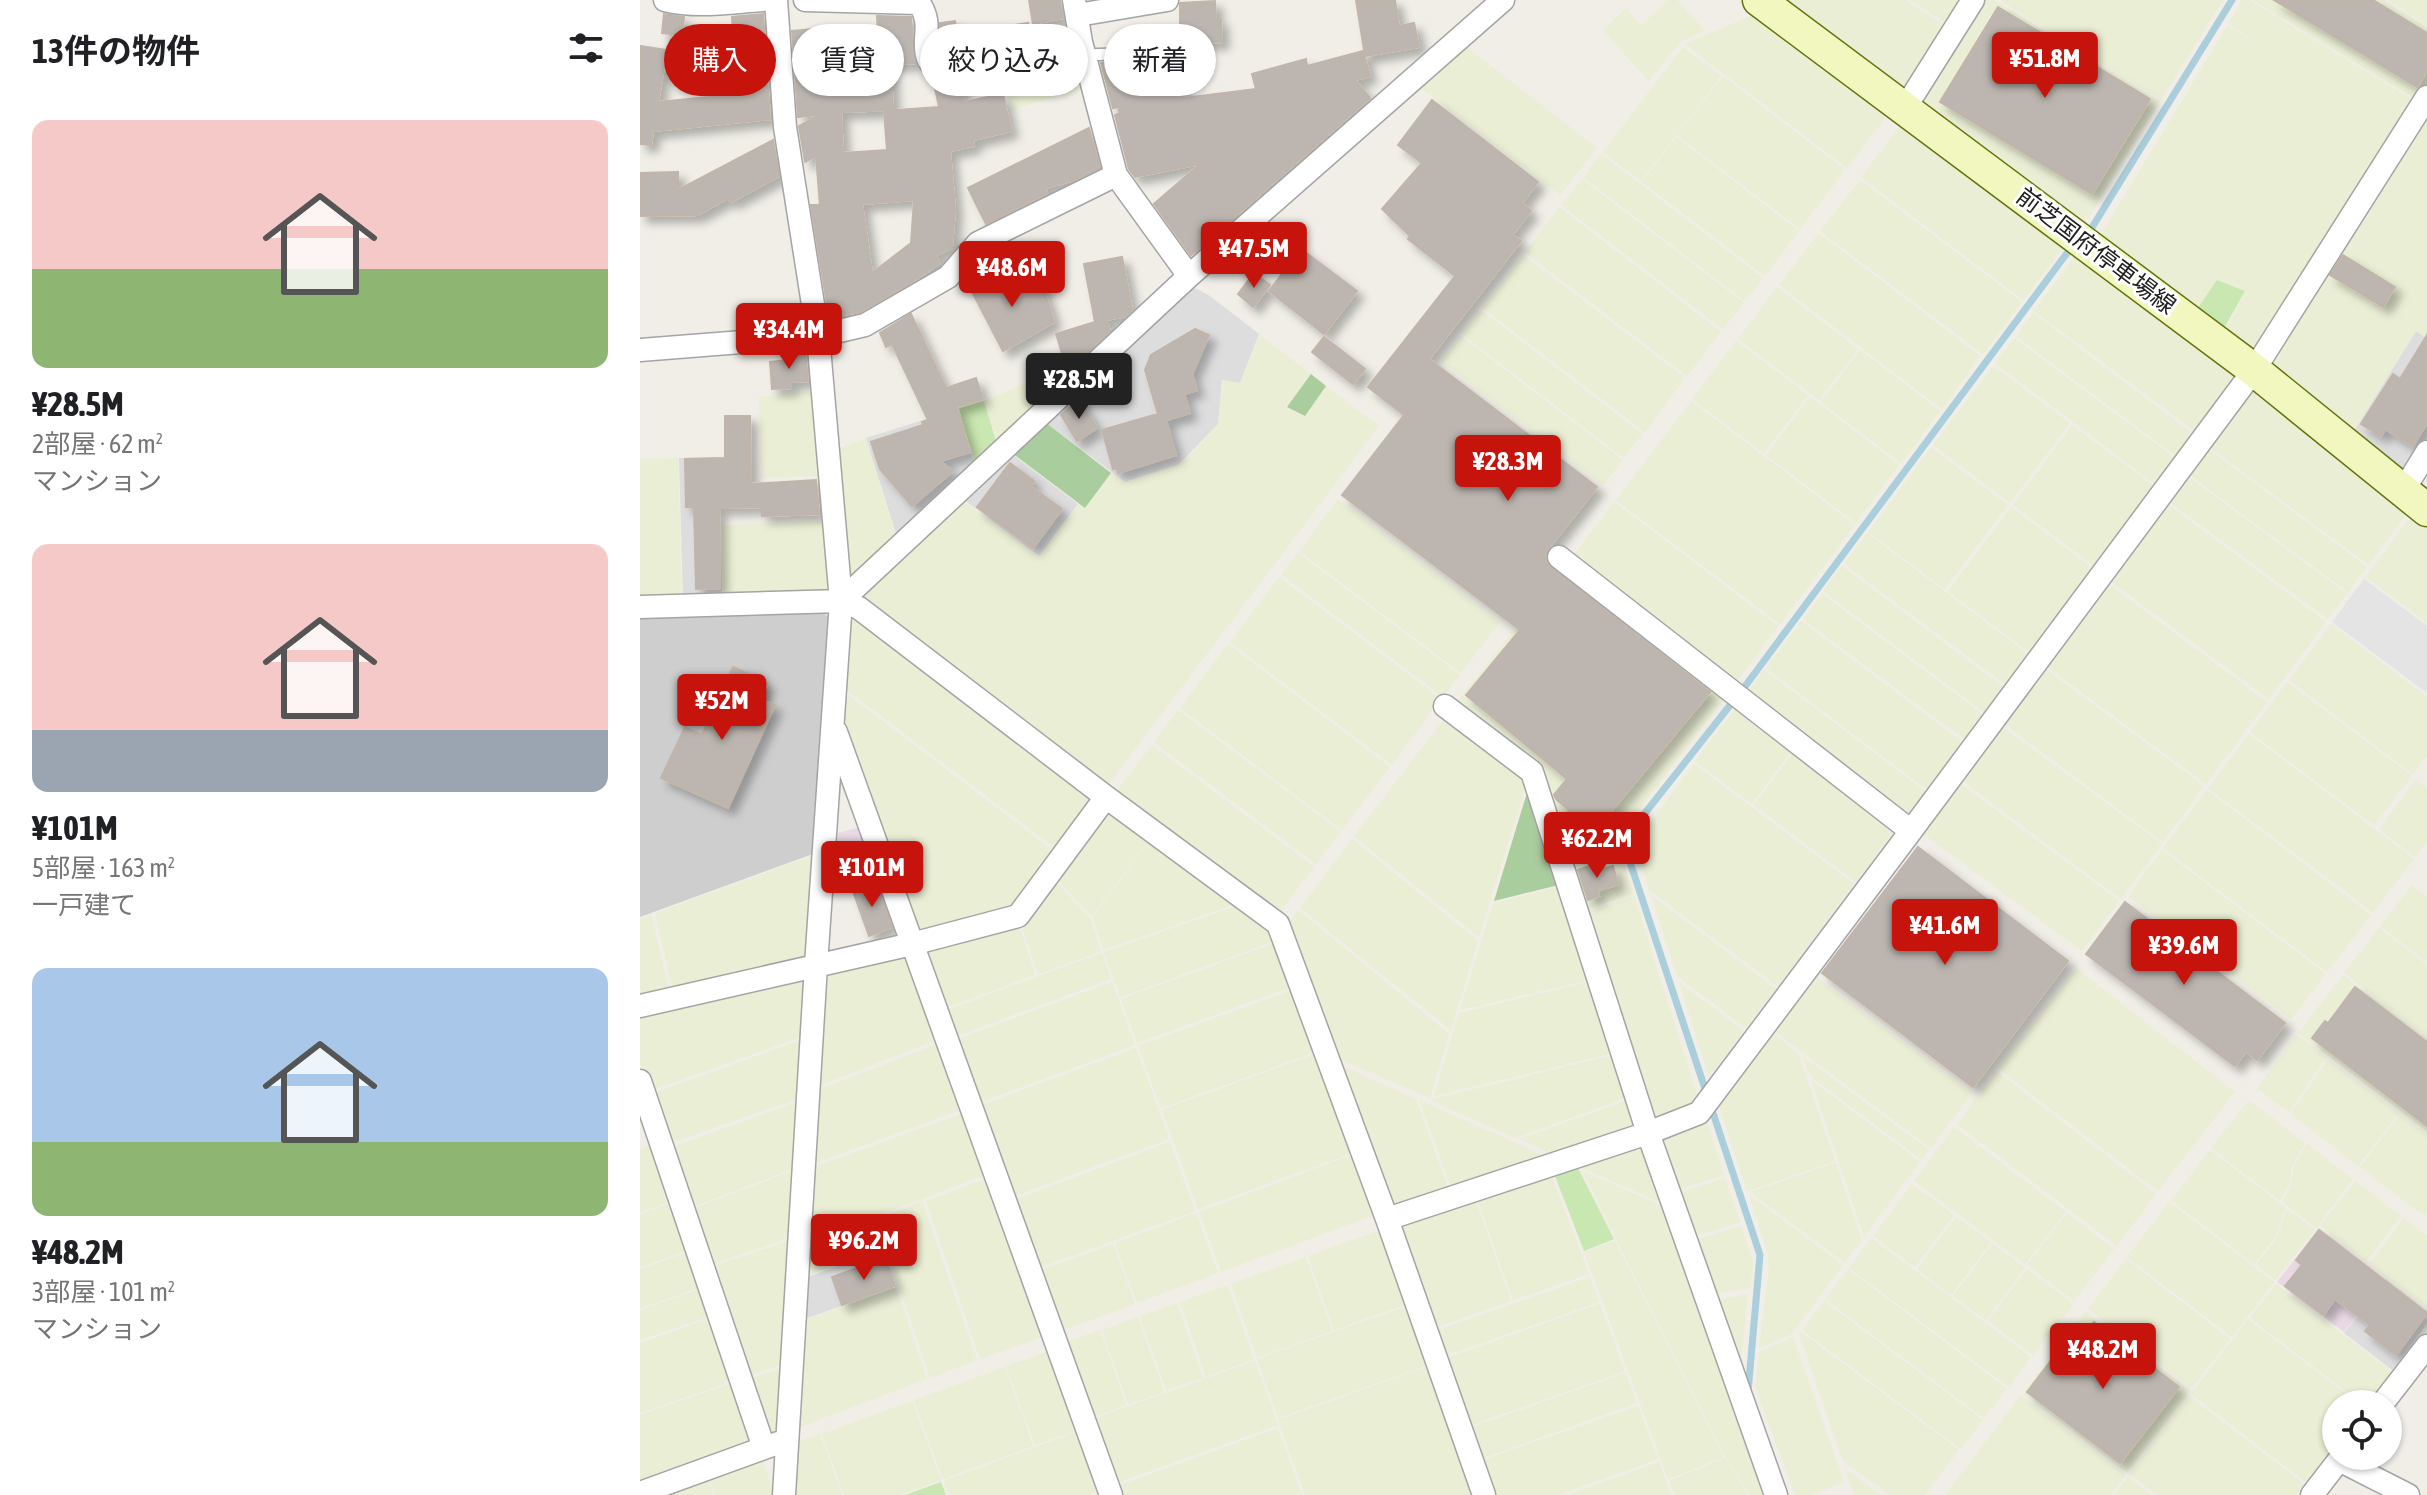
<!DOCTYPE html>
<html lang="ja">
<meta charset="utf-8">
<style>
:root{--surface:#fff;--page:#f2f2f2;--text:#202124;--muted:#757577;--accent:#c6130b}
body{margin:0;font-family:"Asap Condensed","Noto Sans JP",sans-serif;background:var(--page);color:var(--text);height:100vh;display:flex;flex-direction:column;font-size:30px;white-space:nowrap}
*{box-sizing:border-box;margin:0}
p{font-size:26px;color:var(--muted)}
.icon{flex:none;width:44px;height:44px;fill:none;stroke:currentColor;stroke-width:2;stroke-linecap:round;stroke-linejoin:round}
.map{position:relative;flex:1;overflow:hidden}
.panel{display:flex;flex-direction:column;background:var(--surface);width:640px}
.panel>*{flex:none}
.top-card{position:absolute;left:24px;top:24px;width:760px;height:72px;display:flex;gap:16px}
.fabs{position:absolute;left:1682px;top:1390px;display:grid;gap:16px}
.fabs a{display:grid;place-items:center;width:80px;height:80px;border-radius:50%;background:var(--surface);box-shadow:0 2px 6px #0004;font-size:40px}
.price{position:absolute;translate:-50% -68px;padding:0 18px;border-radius:8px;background:var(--accent);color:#fff;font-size:26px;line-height:52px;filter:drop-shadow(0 2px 4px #0008)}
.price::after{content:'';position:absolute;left:50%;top:48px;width:24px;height:18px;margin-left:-12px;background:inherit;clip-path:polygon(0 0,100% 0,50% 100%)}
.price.selected{background:#222;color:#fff}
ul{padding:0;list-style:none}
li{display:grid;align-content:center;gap:16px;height:424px;padding:0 32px}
li span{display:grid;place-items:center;height:248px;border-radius:16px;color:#555}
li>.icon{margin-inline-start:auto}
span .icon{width:144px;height:144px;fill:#fffc;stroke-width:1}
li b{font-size:34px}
h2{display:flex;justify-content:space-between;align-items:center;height:96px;padding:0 32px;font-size:34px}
.chip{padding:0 28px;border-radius:36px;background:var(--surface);box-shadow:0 2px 6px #0004;font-size:28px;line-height:72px}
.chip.selected{background:var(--accent);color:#fff}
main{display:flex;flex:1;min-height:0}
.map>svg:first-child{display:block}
.residential{fill:#dedddd}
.industrial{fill:#e9d9e5}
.religious{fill:#cecece}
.farmland{fill:#eaeed4}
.grass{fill:#c9e7b0}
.forest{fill:#aacd9e}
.parking{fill:#e4e4e4}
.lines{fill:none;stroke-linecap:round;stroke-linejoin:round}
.stream{stroke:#aacedb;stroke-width:7}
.building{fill:#bdb6b0;stroke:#c1b5aa;stroke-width:2;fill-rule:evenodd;filter:url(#shadow)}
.service-casing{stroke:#a4a4a4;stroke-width:14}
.minor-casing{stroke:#a4a4a4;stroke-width:25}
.secondary-casing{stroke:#63730b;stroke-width:35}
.service{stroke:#fff;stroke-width:11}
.minor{stroke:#fff;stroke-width:22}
.secondary{stroke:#f1f7bf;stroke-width:32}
.labels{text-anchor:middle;stroke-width:6;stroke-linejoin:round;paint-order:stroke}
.street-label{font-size:24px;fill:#202020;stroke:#fff}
</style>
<main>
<section class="panel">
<h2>13件の物件<svg class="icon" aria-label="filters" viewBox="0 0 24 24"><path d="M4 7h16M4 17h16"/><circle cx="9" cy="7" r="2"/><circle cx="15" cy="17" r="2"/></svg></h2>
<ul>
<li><span style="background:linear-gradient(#f6c9c9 60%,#8fb573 0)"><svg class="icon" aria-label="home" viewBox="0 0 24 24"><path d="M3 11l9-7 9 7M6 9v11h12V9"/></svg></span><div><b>¥28.5M</b><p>2部屋 · 62 m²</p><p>マンション</p></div></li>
<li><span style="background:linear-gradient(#f6c9c9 75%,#9aa5b1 0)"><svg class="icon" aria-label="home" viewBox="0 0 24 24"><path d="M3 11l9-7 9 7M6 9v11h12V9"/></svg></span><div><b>¥101M</b><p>5部屋 · 163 m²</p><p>一戸建て</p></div></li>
<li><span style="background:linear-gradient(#a9c7e8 70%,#8fb573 0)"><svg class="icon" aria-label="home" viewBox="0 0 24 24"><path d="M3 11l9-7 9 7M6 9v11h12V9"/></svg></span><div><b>¥48.2M</b><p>3部屋 · 101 m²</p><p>マンション</p></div></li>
</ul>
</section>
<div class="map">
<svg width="1787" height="1495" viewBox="0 0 1787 1495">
<defs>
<filter id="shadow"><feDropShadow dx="7" dy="7" stdDeviation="4" flood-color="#0004"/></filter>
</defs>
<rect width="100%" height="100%" fill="#f0eee7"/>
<!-- residential -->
<path class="residential" d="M551 286 570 296 619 334 600 383 582 380 578 424 538 465 485 482 405 422Z
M1776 331 1787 338V438L1764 474 1712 434Z
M318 409 337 468 258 540 226 438Z
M372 454 438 504 399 556 323 499Z
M79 457 82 599H43L39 458Z
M244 1249 256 1286 165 1319 168 1277Z
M1746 1279 1787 1311V1324L1752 1370 1704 1333Z"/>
<!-- industrial -->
<path class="industrial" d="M220 827 235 869 209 878 198 864V833Z
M1679 1228 1745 1279 1704 1332 1637 1282Z"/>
<!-- religious -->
<path class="religious" d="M182 611 189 618 173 854 0 917V616Z"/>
<!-- farmland -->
<path class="farmland" d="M1029 0H1037L1065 31 1040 42 1009 81 963 30 986 8 1001 25Z
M1147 0H1264L1306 26 1265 91 1146 3Z
M1270 0H1322L1307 23Z
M1345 0H1354L1520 101 1443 226 1280 105Z
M1360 0H1583L1521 100Z
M1602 0H1609L1779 104 1614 358 1582 333 1600 304 1605 290 1577 280 1555 312 1459 238 1587 26 1633 53 1588 24Z
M1613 0H1743L1787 27V91L1780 102Z
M1748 0H1787V24Z
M1120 12 1250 112 1207 168 1045 44Z
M823 44 957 148 920 195 777 85Z
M1043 47 1081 76 1001 181 963 152Z
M434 48 446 88 372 110 360 63Z
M1083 76 1205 170 1160 229 1037 135Z
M1787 111V338L1775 331 1712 434 1628 368Z
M1264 121 1426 244 1383 300 1221 177Z
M1036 137 1159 231 1125 276 1002 182Z
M961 154 1123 278 1105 301 943 177Z
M942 179 1104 303 1083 329 921 205Z
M1220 180 1382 302 1343 354 1180 231Z
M919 207 1081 332 1047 376 885 252Z
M1179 233 1340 356 1302 409 1139 285Z
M1438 252 1600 372 1555 431 1394 311Z
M883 255 1045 378 1005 432 843 308Z
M1137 287 1218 349 1179 400 1098 339Z
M841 310 1002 434 984 458 822 334Z
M1393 313 1553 434 1536 456 1376 336Z
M620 335 671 374 647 407 665 416 686 386 739 426 468 785 219 595 322 500 399 557 439 504 445 508 472 473 485 483 539 465 578 425 583 380 600 383Z
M821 336 983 460 963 485 801 361Z
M1374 338 1535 458 1515 484 1355 363Z
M1096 341 1168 395 1124 453 1052 399Z
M1220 350 1300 411 1261 463 1181 402Z
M1353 366 1430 423 1370 503 1293 445Z
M410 373 421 389 358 447 344 401Z
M1612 384 1767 513 1729 565 1568 446Z
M175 391 181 476 121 478 119 397Z
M1170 397 1259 465 1216 523 1126 455Z
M1051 401 1215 525 1140 624 976 500Z
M1432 425 1514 486 1454 566 1373 505Z
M226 439 257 541 210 585 192 450Z
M1291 448 1368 505 1305 589 1228 532Z
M1567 448 1727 567 1708 592 1548 474Z
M38 458 42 600 0 601V459Z
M1546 475 1707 594 1688 619 1528 501Z
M698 499 860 622 821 673 659 551Z
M974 502 1138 626 1095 684 932 557Z
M1526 503 1686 622 1629 699 1469 580Z
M1371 507 1452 568 1389 652 1308 591Z
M1771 516 1787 528V623L1726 577Z
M186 521 191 592 83 600 82 525Z
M1227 533 1388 654 1365 684 1204 564Z
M658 553 820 675 803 697 641 574Z
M1202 566 1363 687 1344 712 1183 591Z
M923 567 1087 695 976 839 993 894 940 912 897 773 814 706Z
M639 577 801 699 752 765 590 642Z
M1467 583 1627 702 1566 784 1406 666Z
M1182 594 1342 714 1324 739 1163 619Z
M208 612 456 798 418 850 203 687Z
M1161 621 1322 742 1286 789 1126 668Z
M1691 624 1787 697V756L1773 774 1649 680Z
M588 644 750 767 702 830 540 708Z
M1404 668 1564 786 1523 842 1363 723Z
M1124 670 1285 791 1266 817 1107 693Z
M1647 682 1772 776 1734 825 1610 732Z
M203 691 416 853 374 908 277 935 200 723Z
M1096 708 1152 750 1112 804 1055 761Z
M538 710 701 832 676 864 514 742Z
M808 714 889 775 839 937 714 836Z
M1361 726 1522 844 1481 899 1321 780Z
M1609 734 1774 859 1733 912 1568 788Z
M512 745 674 867 638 914 476 792Z
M1154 751 1256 828 1216 882 1114 805Z
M1054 764 1214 884 1138 986 1009 890 995 843Z
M1776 779 1787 787V842L1775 857 1739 829Z
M1319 783 1479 901 1442 951 1282 833Z
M1567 790 1731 915 1687 972 1523 848Z
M466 807 509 840 452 916 414 877Z
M712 839 838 941 811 1030 660 908Z
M510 840 595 904 463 950 453 917Z
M1522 850 1686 974 1651 1019 1488 896Z
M172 856 166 960 33 990 15 913Z
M413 879 450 918 461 951 398 974 380 921Z
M1772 885 1787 897V962L1740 926Z
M923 886 953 979 820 1010 853 903Z
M1011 895 1136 989 1106 1028 1037 976Z
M994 896 1058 1098 1050 1108 1009 1125 940 914Z
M597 906 635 933 637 940 480 997 464 952Z
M658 910 809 1034 790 1098 692 1056 646 927Z
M11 914 29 991 0 998V919Z
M378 922 395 975 305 1008 284 949Z
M1739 928 1787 965V1037L1704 973Z
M638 942 654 986 497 1043 481 999Z
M268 953 299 1039 178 1086 185 971Z
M462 953 471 979 314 1037 304 1011Z
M1436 968 1595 1092 1518 1191 1358 1068Z
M168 975 164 1036 10 1091 0 1064V1014Z
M1703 975 1787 1039V1131L1658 1033Z
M1174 976 1332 1093 1291 1148 1133 1030Z
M954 981 977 1052 794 1096 819 1013Z
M472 982 495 1045 338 1103 315 1040Z
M1039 982 1104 1031 1069 1077Z
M655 989 678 1051 521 1108 498 1046Z
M1131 1032 1158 1053 1195 1161 1107 1191 1078 1103Z
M1657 1035 1686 1057 1649 1113 1617 1088Z
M164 1039 160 1098 28 1144 11 1094Z
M300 1043 323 1109 175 1163 178 1090Z
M496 1048 529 1139 372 1197 339 1106Z
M678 1053 714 1152 558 1209 522 1110Z
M978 1054 991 1096 875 1138 792 1101 793 1099Z
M1162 1056 1289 1150 1282 1160 1170 1076Z
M1688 1059 1759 1113 1718 1166 1651 1114Z
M695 1063 776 1099 809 1190 750 1210Z
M1356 1071 1516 1194 1477 1246 1317 1124Z
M1171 1080 1280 1162 1224 1237Z
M992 1099 1001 1127 916 1156 879 1139Z
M779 1100 908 1157 812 1190Z
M1609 1100 1665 1143 1652 1165 1649 1185 1640 1201 1571 1148Z
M160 1101 155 1168 49 1208 29 1148Z
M324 1113 347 1174 170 1241 174 1167Z
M1760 1114 1787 1134V1211L1784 1216 1720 1167Z
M1067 1122 1084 1175 1035 1191 1017 1143Z
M1314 1127 1426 1212 1385 1264 1274 1181Z
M530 1142 555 1211 398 1268 373 1200Z
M15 1144 34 1200 0 1212V1149Z
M1667 1144 1713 1179 1676 1228 1642 1202 1651 1186 1654 1166Z
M1002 1147 1024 1204 940 1167Z
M1570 1150 1646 1208 1635 1237 1614 1264 1531 1200Z
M715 1154 737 1214 581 1272 559 1212Z
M1196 1163 1222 1240 1205 1263 1110 1192Z
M155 1170 151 1237 69 1265 50 1210Z
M942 1171 1025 1207 1129 1495H1110L1086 1458Z
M912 1177 949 1274 873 1300 838 1201Z
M348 1178 405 1336 340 1359 286 1201Z
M1085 1178 1100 1222 1052 1237 1036 1194Z
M1715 1181 1761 1216 1726 1262 1680 1226Z
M1272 1184 1314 1215 1275 1267 1233 1236Z
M1109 1195 1203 1265 1152 1334 1119 1348 1129 1265 1127 1252Z
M282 1201 337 1360 290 1378 237 1219Z
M35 1202 51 1249 0 1267V1214Z
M836 1202 871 1301 794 1328 759 1227Z
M1529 1202 1634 1282 1592 1337 1487 1257Z
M1647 1209 1675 1230 1635 1280 1616 1265 1637 1238Z
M556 1213 578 1273 497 1303 475 1243Z
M1427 1213 1474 1249 1434 1301 1387 1265Z
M1316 1217 1351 1242 1311 1295 1277 1269Z
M1764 1218 1787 1236V1308L1729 1264Z
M234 1219 243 1248 168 1275 170 1243Z
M1101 1226 1113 1262 1110 1288 1072 1294 1053 1241Z
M744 1229 770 1303 694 1330 668 1256Z
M1231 1238 1391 1357 1369 1387 1209 1268Z
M151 1240 143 1364 107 1377 70 1267Z
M975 1241 1084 1457 1028 1479 944 1252Z
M473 1244 495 1304 421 1331 399 1271Z
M1352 1244 1385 1268 1346 1320 1313 1296Z
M52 1251 64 1286 0 1308V1269Z
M666 1257 692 1331 617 1358 591 1284Z
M1486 1259 1590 1339 1552 1388 1448 1309Z
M1208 1269 1367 1389 1344 1418 1185 1299Z
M1387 1269 1434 1304 1393 1355 1348 1321Z
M950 1277 959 1302 804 1356 795 1331Z
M1636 1284 1751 1371 1726 1404H1723L1610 1318Z
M588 1285 614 1359 566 1377 540 1302Z
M256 1287 287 1379 162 1426 159 1422 165 1320Z
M64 1288 73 1315 0 1340V1310Z
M1108 1294 1100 1373 1074 1300Z
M1184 1301 1343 1420 1321 1449 1162 1330Z
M537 1303 563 1378 526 1390 500 1316Z
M960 1304 985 1371 828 1426 804 1359Z
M770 1305 791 1364 638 1418 617 1359Z
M1446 1311 1551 1391 1487 1473 1383 1393Z
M74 1317 95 1380 0 1413V1343Z
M498 1317 524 1392 488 1404 462 1330Z
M1608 1319 1719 1404H1696V1443L1666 1482 1551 1394Z
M460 1330 486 1405 453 1417 426 1342Z
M1161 1332 1319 1450 1285 1495H1250L1203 1461 1159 1335Z
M1153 1337 1204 1482 1172 1495H1155L1115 1387 1119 1352Z
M409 1351 438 1430 395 1445 366 1366Z
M615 1361 638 1425 476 1483 453 1419Z
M792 1365 837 1495H665L638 1420Z
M365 1367 393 1446 303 1479 274 1400Z
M143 1368 139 1433 128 1438 108 1379Z
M986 1373 997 1403 840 1459 829 1428Z
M96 1382 117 1444 0 1484V1415Z
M1381 1395 1486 1475 1470 1495H1305Z
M1549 1396 1664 1484 1656 1495H1517L1489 1474Z
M272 1401 301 1480 260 1495H204L182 1434Z
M998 1406 1018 1459 918 1495H852L840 1461Z
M638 1428 662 1495H480L477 1486Z
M438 1431 460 1491 448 1495H309L304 1481Z
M180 1434 202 1495H153L157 1443Z
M121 1456 135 1495H75L68 1475Z
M1085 1458 1108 1495H1035L1029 1481Z
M1019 1462 1031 1495H927Z
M1205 1469 1241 1495H1214Z
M66 1476 73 1495H13Z
M1488 1477 1511 1495H1474Z"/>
<!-- grass -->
<path class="grass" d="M1577 280 1605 291 1582 332 1555 312Z
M344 401 358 448 337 467 318 409Z
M938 1168 974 1239 944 1251 915 1176Z
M301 1482 306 1495H265Z"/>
<!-- forest -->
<path class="forest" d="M671 374 686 386 665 416 647 407Z
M405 422 471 473 445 508 372 453Z
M890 783 923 884 854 901Z"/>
<!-- parking -->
<path class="parking" d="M1724 579 1787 626V693L1692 622Z"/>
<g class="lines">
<!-- stream -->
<path class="stream" d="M1448 234 1592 0
M1108 1392 1120 1255 983 841 1106 685 1430 249"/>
</g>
<!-- building -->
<path class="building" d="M389 0H420L423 18 393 24Z
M716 0H755L759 26 774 23 779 47 725 56Z
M1634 0H1733L1787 33V71L1777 87Z
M575 1 576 20H581L582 42 540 44V3Z
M1358 7 1510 99 1452 194 1300 102Z
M24 14 44 17 42 35 22 33Z
M123 14 130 119 13 131 11 145 0 144V46L27 50 18 102 89 95 85 32H93L92 17Z
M237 16 271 17 275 63 240 65Z
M315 21 317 34 388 23 390 36 301 52 300 23Z
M185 28 188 75 251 71 253 110 201 112 203 153 247 150 244 111 299 107 293 79 319 77 324 102 363 94 371 131 333 140 334 146 310 151 315 209 312 248 296 255 299 263 280 277 220 312 189 317 171 205H180L176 156 165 162 159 126 181 114 158 117 152 31ZM274 200 271 243 232 273 222 204Z
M497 29 534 31 537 49 529 44 496 45Z
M723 51 730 76 715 80 730 98 551 255 514 204 560 164 495 177 489 169 475 115 480 113 478 107 473 108 461 63 529 60 534 59 537 53 544 98 616 89 612 74 666 59 667 66Z
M792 100 898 182 882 203 891 211 872 235 881 241 789 359 957 487 908 549 905 555 906 563 1070 692 948 839 923 818 929 810 916 799 914 795 927 779 826 695 880 630 702 495 764 415 728 387 815 276 768 239 770 236 742 209 782 163 758 145Z
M449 128 460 168 434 180 405 188 407 193 346 224 328 188Z
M133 140 139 176 91 202 88 198 57 215 0 216V173L38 172V190Z
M661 249 717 291 684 334 629 291Z
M1703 255 1755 287 1743 307 1690 275Z
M482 257 492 310 486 316 466 320 470 331 441 358 425 363 416 334 455 322 444 264Z
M350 268 363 292 401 280 414 322 363 351 327 282Z
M614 273 630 285 613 307 598 294Z
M271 314 306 388 336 378 343 399 317 407 330 452 300 461 313 471 272 506 240 469 231 442 283 425 282 422 288 420 252 344 246 347 240 333Z
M555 329 569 335 552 374 557 390 544 394 550 413 526 420 536 455 478 473 477 468 473 469 462 430 518 414 505 370 511 355Z
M1787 335V423L1773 446 1745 429 1741 436 1721 424 1753 374 1760 379Z
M684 337 725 369 713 384 672 352Z
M165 351 168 381 151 382V388L132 389 130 362 149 360V352Z
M439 399 457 428 437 441 421 415Z
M85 416H110L111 484 176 480 179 514 122 516V507L79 508 80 588 56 589 54 507H46L45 459 85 458Z
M370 463 394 481 390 486 422 509 393 548 337 507Z
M93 667 128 683 121 700 135 705 88 808 21 778 45 727 62 735Z
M1278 847 1428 961 1333 1087 1182 973Z
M950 866 952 872 973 866 978 884 957 891 959 896 948 900 938 870Z
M236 883 252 927 229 936 213 891Z
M1485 902 1645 1023 1617 1060 1606 1051 1595 1066 1446 954Z
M1715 987 1787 1042V1126L1672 1038 1685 1021 1688 1023Z
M1679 1230 1787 1313 1756 1355 1725 1331 1730 1325 1695 1299 1683 1315 1645 1286 1662 1265 1656 1260Z
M245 1258 255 1286 202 1305 192 1277Z
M1454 1322 1539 1387 1480 1463 1387 1392 1429 1337 1437 1343Z"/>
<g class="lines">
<defs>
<path id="service" d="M445 55 529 52"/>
<path id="minor" d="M25 0C57 8 91 2 123 0
M136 0 145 127 178 336 201 601 176 965 144 1495
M165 0 279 3C294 25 281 40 288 58 290 64 293 64 299 66L441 42
M434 0 441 42 476 175 549 276
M438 15 527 0
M1265 108 1333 0
M0 350 178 336 225 325 308 277 338 243 476 175
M1763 491 1787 452
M919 557 1271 831
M201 601 549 276 863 0
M0 607 201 601 219 608 466 797 638 924 747 1219 844 1495
M805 706 892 772 1008 1133 1136 1495
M196 732 471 1495
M0 1006 272 944 378 916 466 797
M0 1081 124 1448
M747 1219 1008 1133 1059 1113 1271 831 1614 370 1787 97
M1742 1404 1787 1346
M0 1493 138 1443
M1672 1495 1699 1460 1768 1495"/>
<path id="secondary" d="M1119 0 1614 370 1787 510"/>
</defs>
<!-- service casing -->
<use href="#service" class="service-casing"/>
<!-- minor casing -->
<use href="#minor" class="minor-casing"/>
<!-- secondary casing -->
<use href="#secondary" class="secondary-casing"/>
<!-- service -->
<use href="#service" class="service"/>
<!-- minor -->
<use href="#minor" class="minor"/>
<!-- secondary -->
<use href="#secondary" class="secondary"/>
</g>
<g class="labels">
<!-- street labels -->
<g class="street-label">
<text transform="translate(1456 251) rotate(37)" y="8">前芝国府停車場線</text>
</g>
</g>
</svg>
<div class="fabs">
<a><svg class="icon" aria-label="locate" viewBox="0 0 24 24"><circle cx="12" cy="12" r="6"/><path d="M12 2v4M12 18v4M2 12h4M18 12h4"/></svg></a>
</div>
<b class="price" style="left:1405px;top:100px">¥51.8M</b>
<b class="price" style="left:614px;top:290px">¥47.5M</b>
<b class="price" style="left:372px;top:309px">¥48.6M</b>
<b class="price" style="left:149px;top:371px">¥34.4M</b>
<b class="price selected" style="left:439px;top:421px">¥28.5M</b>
<b class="price" style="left:868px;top:503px">¥28.3M</b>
<b class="price" style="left:82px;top:742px">¥52M</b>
<b class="price" style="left:957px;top:880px">¥62.2M</b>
<b class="price" style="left:232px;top:909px">¥101M</b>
<b class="price" style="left:1305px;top:967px">¥41.6M</b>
<b class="price" style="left:1544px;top:987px">¥39.6M</b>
<b class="price" style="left:224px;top:1282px">¥96.2M</b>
<b class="price" style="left:1463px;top:1391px">¥48.2M</b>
<div class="top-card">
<a class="chip selected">購入</a>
<a class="chip">賃貸</a>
<a class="chip">絞り込み</a>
<a class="chip">新着</a>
</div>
</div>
</main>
